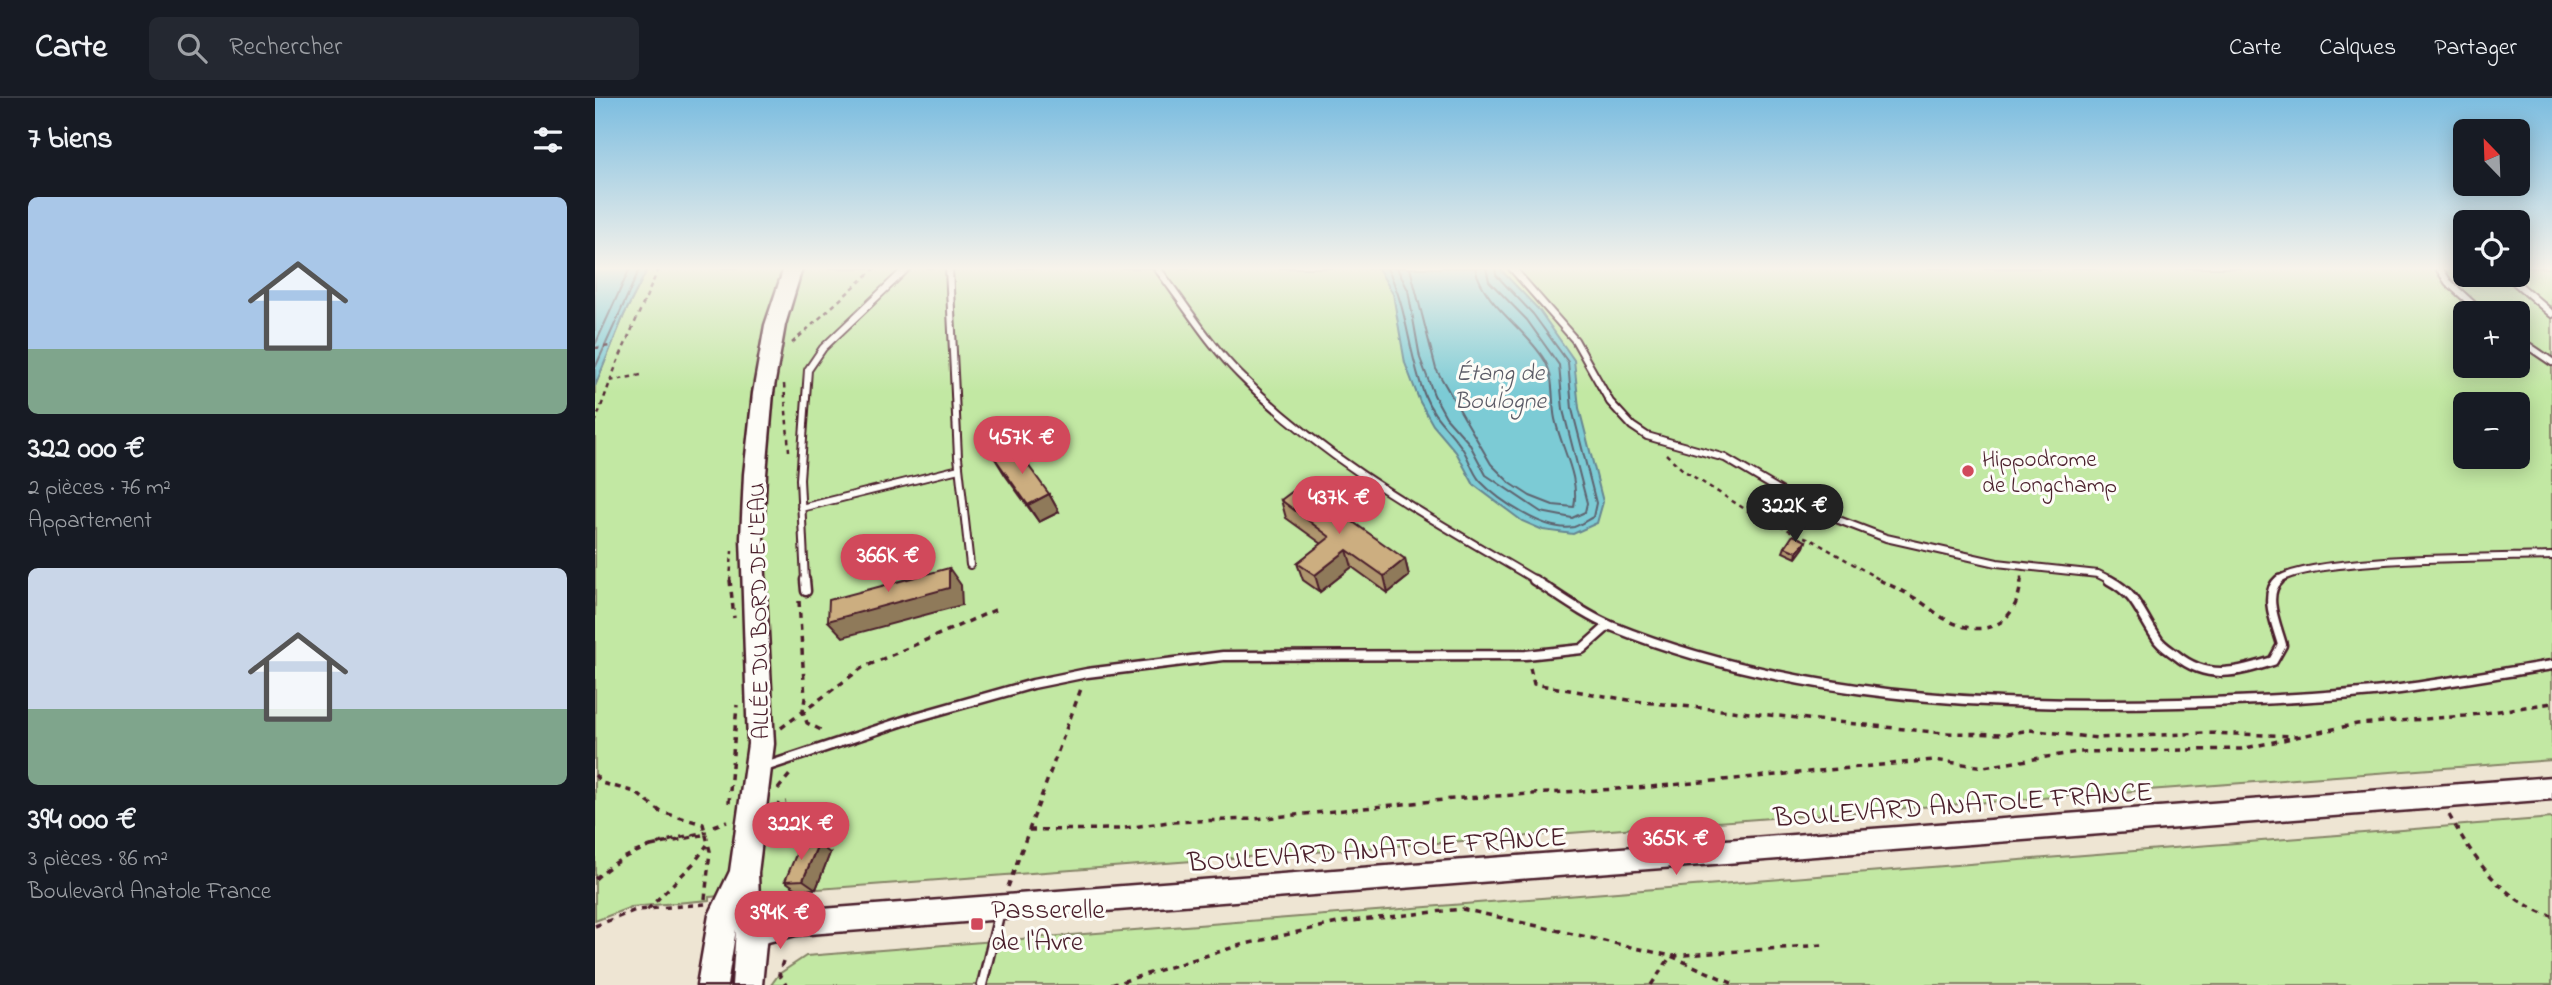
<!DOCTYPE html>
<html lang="fr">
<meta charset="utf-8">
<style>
:root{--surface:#171b24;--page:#242831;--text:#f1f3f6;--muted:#9ea1a6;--line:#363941;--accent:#d1495b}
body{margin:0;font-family:"Indie Flower",sans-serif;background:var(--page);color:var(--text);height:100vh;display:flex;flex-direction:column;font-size:26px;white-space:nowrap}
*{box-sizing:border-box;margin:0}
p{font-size:23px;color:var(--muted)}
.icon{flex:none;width:38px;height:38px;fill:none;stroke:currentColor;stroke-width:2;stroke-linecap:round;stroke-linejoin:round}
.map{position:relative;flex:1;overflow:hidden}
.drawer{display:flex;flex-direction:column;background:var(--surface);width:595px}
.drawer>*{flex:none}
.needle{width:46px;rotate:337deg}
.fabs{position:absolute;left:1858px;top:21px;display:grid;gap:14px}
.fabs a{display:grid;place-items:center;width:77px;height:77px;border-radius:10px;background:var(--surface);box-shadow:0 4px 18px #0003;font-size:35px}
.price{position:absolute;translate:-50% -60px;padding:0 16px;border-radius:24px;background:var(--accent);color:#fff;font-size:23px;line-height:46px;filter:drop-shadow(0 2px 4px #0008)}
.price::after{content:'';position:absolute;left:50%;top:42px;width:21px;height:16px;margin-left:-10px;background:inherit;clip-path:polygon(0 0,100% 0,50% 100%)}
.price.active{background:#222;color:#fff}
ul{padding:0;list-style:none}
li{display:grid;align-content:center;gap:14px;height:371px;padding:0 28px}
li span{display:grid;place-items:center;height:217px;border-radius:10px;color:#555}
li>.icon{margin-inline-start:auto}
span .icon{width:126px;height:126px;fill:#fffc;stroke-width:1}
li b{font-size:30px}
h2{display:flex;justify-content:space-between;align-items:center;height:84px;padding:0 28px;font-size:30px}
header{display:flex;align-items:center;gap:42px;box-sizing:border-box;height:98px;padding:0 35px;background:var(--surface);border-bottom:2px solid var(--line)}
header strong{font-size:33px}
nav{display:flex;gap:38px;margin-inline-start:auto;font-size:24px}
.search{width:490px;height:63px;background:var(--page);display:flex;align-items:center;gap:18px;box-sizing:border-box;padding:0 24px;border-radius:10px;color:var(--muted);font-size:26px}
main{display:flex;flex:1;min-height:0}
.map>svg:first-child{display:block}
.green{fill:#c2e8a3;stroke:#868467;stroke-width:2;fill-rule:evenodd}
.water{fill:#7bcbd5;stroke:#678691;stroke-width:2}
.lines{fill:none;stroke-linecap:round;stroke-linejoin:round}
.shore{stroke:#5e646f;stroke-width:2}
.service-far1-casing{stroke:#4a1f2b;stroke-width:10}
.service-casing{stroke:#4a1f2b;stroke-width:13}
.secondary-casing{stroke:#4a1f2b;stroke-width:5}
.primary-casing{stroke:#4a1f2b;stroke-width:5}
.path-far1{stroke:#4a1f2b;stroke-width:2.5;stroke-dasharray:4.5 4.5;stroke-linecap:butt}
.path{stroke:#4a1f2b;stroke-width:3.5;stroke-dasharray:6 6;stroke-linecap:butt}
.service-far1{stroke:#fdfcf7;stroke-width:6}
.service{stroke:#fdfcf7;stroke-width:8}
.secondary{fill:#fdfcf7;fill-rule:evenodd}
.primary{fill:#fdfcf7;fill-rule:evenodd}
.wall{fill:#af966e;stroke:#4a1f2b;stroke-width:2}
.shaded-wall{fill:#8f7a5a;stroke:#4a1f2b;stroke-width:2}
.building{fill:#ccae80;stroke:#4a1f2b;stroke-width:2}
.poi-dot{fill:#d1495b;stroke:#fdfcf7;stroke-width:2.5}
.labels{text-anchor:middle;stroke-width:6;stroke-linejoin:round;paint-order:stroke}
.poi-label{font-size:23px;fill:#4a1f2b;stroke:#fdfcf7;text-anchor:start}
.street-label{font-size:23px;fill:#4a1f2b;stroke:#fdfcf7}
.water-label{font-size:24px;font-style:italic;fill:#5b5b66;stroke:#fdfcf7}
.near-street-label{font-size:28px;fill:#4a1f2b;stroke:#fdfcf7}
.near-poi-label{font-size:28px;fill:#4a1f2b;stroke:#fdfcf7;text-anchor:start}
</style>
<header>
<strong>Carte</strong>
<div class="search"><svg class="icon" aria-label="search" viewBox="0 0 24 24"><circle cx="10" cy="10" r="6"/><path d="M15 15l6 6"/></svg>Rechercher</div>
<nav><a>Carte</a><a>Calques</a><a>Partager</a></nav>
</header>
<main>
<section class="drawer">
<h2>7 biens<svg class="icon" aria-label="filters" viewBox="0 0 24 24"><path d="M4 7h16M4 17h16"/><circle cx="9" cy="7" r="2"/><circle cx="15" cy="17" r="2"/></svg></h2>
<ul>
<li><span style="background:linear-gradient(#a9c7e8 70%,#7fa58c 0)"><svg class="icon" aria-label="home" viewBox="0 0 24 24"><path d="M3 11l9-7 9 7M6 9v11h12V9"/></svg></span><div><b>322 000 €</b><p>2 pièces · 76 m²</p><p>Appartement</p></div></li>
<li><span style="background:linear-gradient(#c9d6e8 65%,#7fa58c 0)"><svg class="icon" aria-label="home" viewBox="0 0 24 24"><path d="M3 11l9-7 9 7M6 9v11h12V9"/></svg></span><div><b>394 000 €</b><p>3 pièces · 86 m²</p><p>Boulevard Anatole France</p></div></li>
</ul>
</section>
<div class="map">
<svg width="1957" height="887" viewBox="0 0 1957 887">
<rect width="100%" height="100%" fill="#eee5d3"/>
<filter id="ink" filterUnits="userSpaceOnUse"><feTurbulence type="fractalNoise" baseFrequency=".0143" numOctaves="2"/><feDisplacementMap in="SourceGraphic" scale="14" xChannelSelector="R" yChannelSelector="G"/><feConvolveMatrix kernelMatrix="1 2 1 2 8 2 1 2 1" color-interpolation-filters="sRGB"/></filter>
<g filter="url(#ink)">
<!-- green -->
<path class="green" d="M53 170H1871V177H1923V170H1957V662L114 799V802L36 809 0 823V288L29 217ZM1871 215H1923V268H1871ZM1871 306H1923V359H1871Z
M1957 720V887H176L184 876 211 858Z"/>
<!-- water -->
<path class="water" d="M0 170H53L29 217 0 288Z
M783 170H904L944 212 979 262 984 310 1008 404 1002 425 978 436 948 432 927 423 879 387 861 354 838 327 825 304 810 265 798 196Z"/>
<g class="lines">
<!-- shore -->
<path class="shore" d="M792 170C813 210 813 256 830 298 838 319 855 332 867 350 874 360 877 374 885 383 903 402 951 435 979 429 985 427 992 422 998 419L1001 405 977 311 973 264 938 216 901 177 900 170
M802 170 813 192 825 260 839 297 851 319 874 345 891 377 946 414 977 420 990 414 992 405 968 312 964 267 932 222 894 183 891 170
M815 170 841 271 896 366 915 385 935 398 958 407 979 409C985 379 966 350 960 321 956 302 960 281 950 263 931 230 890 209 880 170
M0 247 35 170
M0 270 45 170"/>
<defs>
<path id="service-far1" d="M354 170 363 359 375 467
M562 170C589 205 613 245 644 276 730 364 837 421 942 483
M917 170 980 242 1015 304 1037 328 1052 338 1130 360 1220 413 1291 440 1402 465 1503 476 1517 483
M1844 170 1853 184 1887 215
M1912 177 1957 216
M1923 241 1957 264
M206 410 364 371
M210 483 205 381 213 272 228 250 312 170
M1682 483C1712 458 1908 460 1957 458"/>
<path id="service" d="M210 482 211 493
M939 482C963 497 989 517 1016 528 1194 600 1394 610 1584 605 1657 603 1732 600 1805 591 1856 584 1906 575 1957 567
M1514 482C1542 497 1544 514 1561 539 1565 547 1574 552 1581 557 1612 583 1642 574 1678 563L1687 547C1682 528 1667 496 1684 482
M167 670 321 619 438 586 492 575 628 558 931 557 987 551 1014 527
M387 887 405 813"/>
<path id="secondary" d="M1957 679V701L201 837 157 848 148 845 145 836 148 827 201 813Z"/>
<path id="primary" d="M189 170H207L190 227 178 295 171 376 168 440 179 646 163 775 164 803 172 836 167 887H137L141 831 132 887H102L114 817 135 773 153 646 146 440 149 376 158 295 170 227Z"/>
</defs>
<!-- service-far1 casing -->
<use href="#service-far1" class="service-far1-casing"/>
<!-- service casing -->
<use href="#service" class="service-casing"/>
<!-- secondary casing -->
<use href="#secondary" class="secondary-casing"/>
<!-- primary casing -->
<use href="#primary" class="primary-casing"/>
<!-- path-far1 -->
<path class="path-far1" d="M197 245 280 170
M0 250 16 248
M15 283 46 277
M189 286 194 353
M0 325 22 265 64 170
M1071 356 1088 372 1161 418 1217 442 1287 483
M135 483 137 453
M1426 483V478"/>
<!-- path -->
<path class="path" d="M135 482 139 520
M1284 482C1297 488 1310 494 1323 502 1333 508 1343 518 1354 523 1393 542 1423 524 1426 482
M204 503 210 600 208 613 212 625 230 634
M935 570 939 586 1039 603 1348 635 1412 636 1435 632 1502 640 1610 635 1703 638
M186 630 267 570 402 511
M0 677 7 685 40 694 66 714 108 726 115 753 110 801
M183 691 196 675
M134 705 142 607
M179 708 191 704
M1854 717C1879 761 1906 802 1957 818
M119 728 132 723
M434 732 523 731 574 724 660 721 868 700 1055 689 1339 662 1389 669 1483 654 1646 651 1762 626 1870 618 1957 605
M56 748 107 737
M0 781C32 751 70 742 112 734
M413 789 487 588
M52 812 99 765 112 747
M0 828 41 812 110 806
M188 863 184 876 191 887
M516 887 646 847 747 824 867 811 1076 858 1228 847
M1056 887 1076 858 1141 887"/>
<!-- service-far1 -->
<use href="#service-far1" class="service-far1"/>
<!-- service -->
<use href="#service" class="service"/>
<!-- secondary -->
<use href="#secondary" class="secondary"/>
<!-- primary -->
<use href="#primary" class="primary"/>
</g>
<!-- wall -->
<path class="wall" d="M399 359 454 396 464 414 444 424 410 377Z
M686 402 810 461 814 478 793 495 757 469 725 494 708 482 702 465 727 446 691 420Z
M1211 443 1209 449 1201 460 1188 454 1190 449Z
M235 755 221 791 203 792 190 783Z"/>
<!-- shaded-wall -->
<path class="shaded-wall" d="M454 396 464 414 444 424 433 407Z
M1211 443 1209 449 1201 460 1202 454Z
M752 452 757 469 725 494 720 477Z
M810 461 814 478 793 495 789 478Z
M354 470 366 487 367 507 248 539 233 523Z
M223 746 235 755 221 791 208 782Z"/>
<!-- building -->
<path class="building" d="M420 349 454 396 433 407 399 359Z
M706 387 810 461 789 478 752 452 720 477 702 465 735 439 686 402Z
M1198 437 1211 443 1202 454 1190 449Z
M354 470V490L233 523 234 502Z
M223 746 208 782 190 783 205 747Z"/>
</g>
<!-- sky -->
<linearGradient id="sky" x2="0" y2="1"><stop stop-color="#7cbde0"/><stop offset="0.58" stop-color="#f7f3eb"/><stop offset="1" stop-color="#f7f3eb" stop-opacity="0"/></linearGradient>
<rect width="1957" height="294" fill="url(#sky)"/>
<!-- markers -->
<g class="poi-dot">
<circle cx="1373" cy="373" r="7"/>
<rect x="375" y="819" width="14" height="14" rx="3.5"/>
</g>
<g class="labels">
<!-- poi labels -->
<g class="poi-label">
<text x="1387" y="368">Hippodrome<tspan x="1387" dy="26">de Longchamp</tspan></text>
</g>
<!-- street labels -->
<g class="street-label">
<text transform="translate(163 513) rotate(-91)" y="8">ALLÉE DU BORD DE L'EAU</text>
</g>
<!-- water labels -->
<g class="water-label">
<text x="905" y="282">Étang de<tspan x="905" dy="28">Boulogne</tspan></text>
</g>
<!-- near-street labels -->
<g class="near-street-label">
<text transform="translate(1368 705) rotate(-4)" y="10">BOULEVARD ANATOLE FRANCE</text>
<text transform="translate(782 750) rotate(-4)" y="10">BOULEVARD ANATOLE FRANCE</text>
</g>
<!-- near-poi labels -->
<g class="near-poi-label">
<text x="396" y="820">Passerelle<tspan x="396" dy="32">de l'Avre</tspan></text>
</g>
</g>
</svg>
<div class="fabs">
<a><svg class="needle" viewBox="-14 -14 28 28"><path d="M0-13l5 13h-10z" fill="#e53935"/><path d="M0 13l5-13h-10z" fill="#9ea1a6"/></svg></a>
<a><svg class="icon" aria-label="locate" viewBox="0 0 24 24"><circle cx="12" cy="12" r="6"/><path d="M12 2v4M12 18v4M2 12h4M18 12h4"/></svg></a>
<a>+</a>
<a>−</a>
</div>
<b class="price" style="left:427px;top:378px">457K €</b>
<b class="price" style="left:744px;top:438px">437K €</b>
<b class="price active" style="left:1200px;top:446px">322K €</b>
<b class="price" style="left:293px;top:496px">366K €</b>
<b class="price" style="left:206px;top:764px">322K €</b>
<b class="price" style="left:1081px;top:779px">365K €</b>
<b class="price" style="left:185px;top:853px">394K €</b>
</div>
</main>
